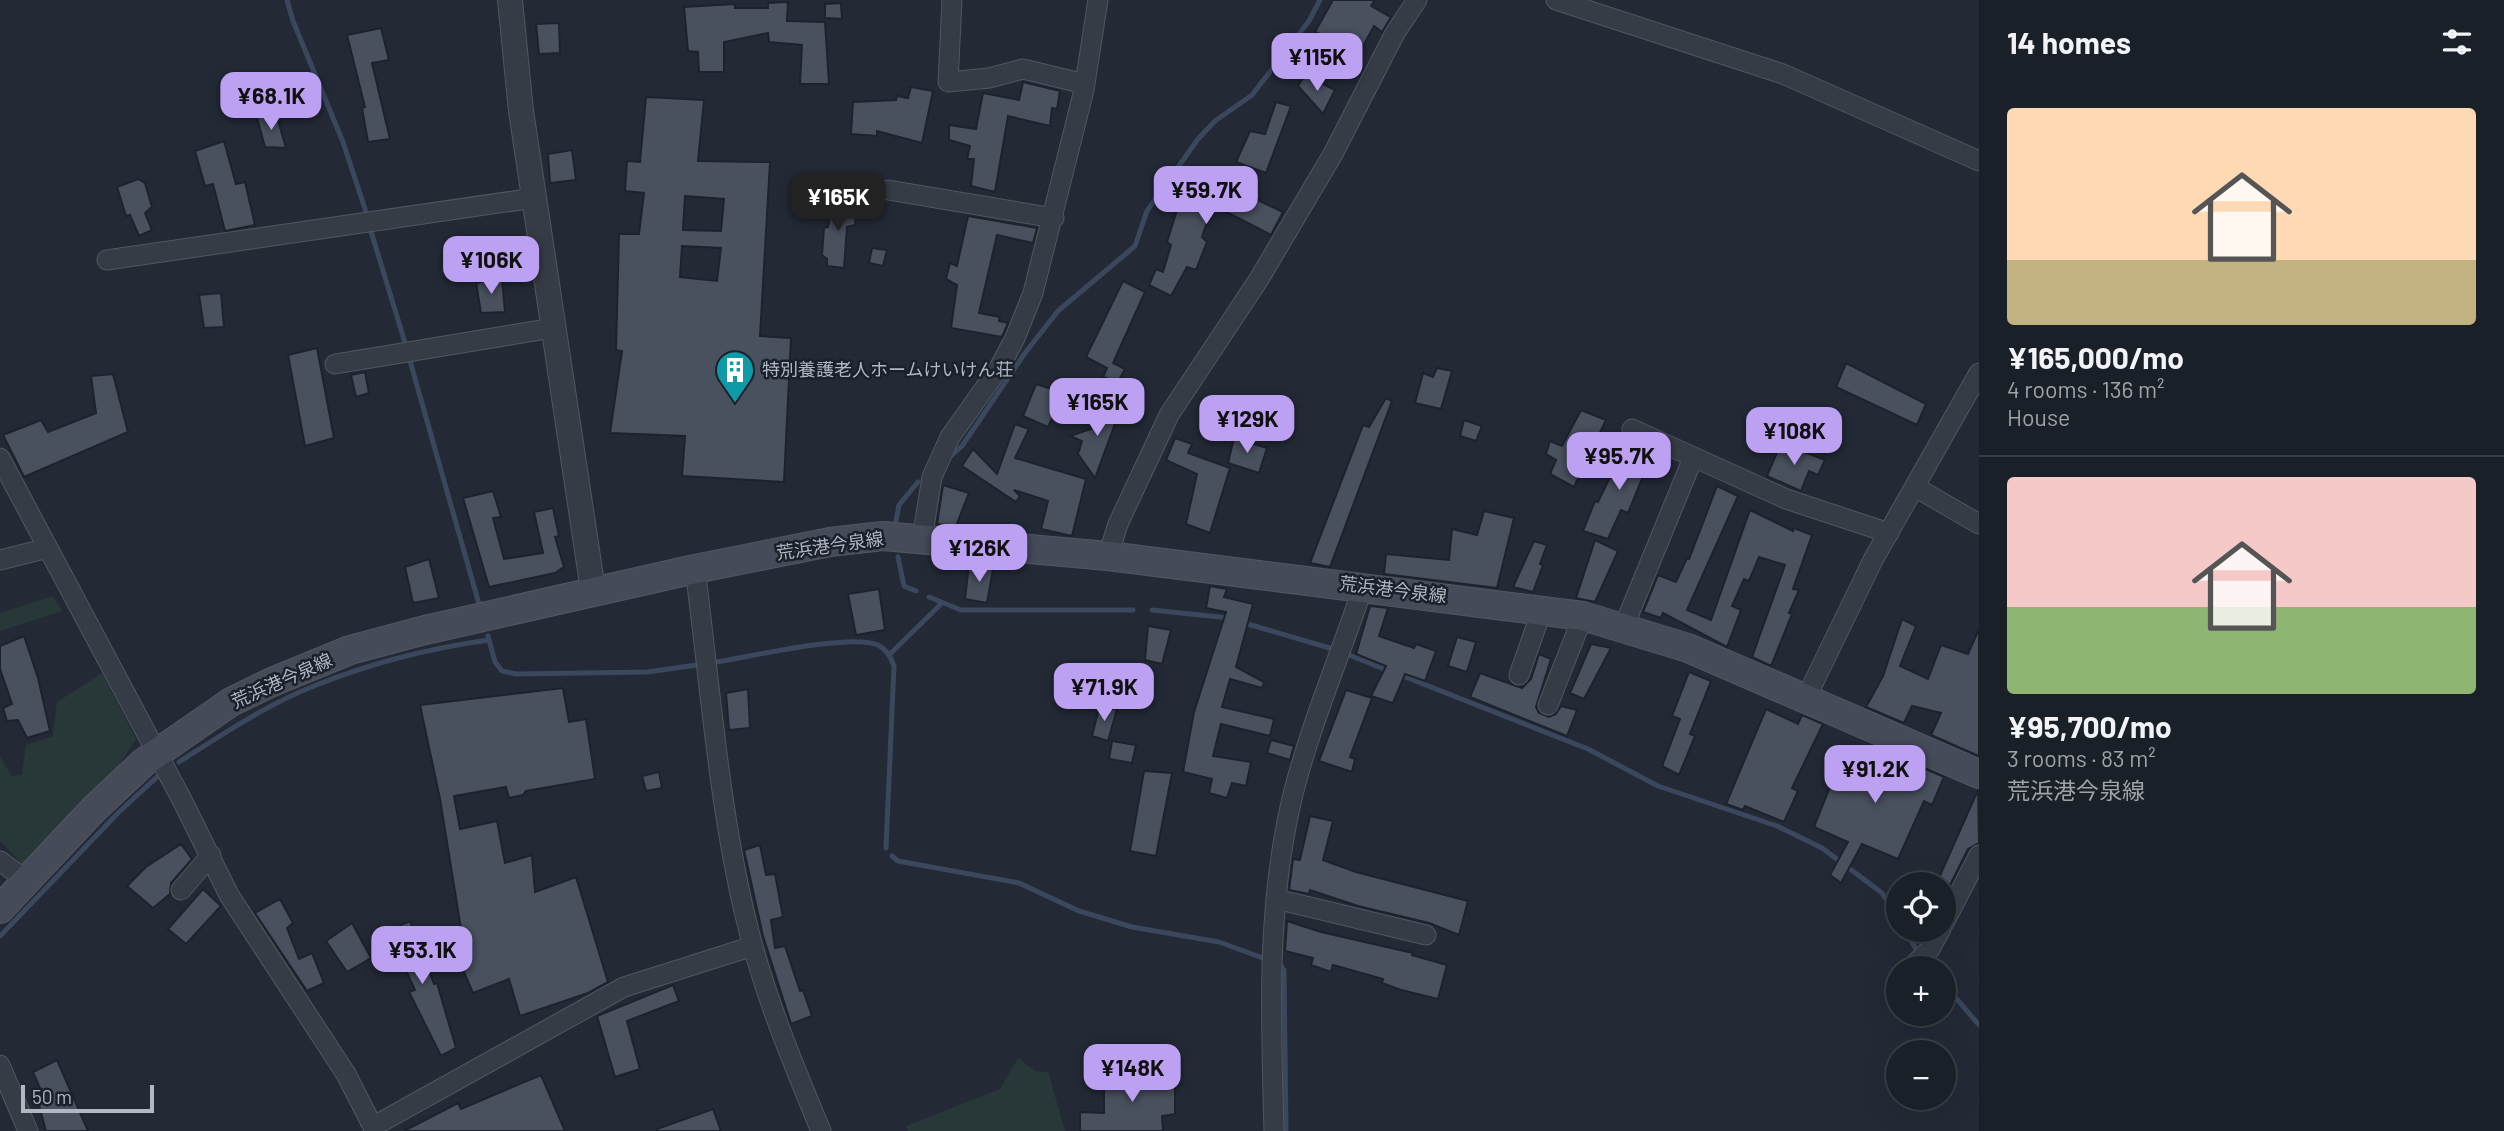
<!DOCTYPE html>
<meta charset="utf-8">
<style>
:root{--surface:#1a2028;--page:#232830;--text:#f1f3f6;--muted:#9fa3a8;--line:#383e45;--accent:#bca0f2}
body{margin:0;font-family:Barlow,"Noto Sans JP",sans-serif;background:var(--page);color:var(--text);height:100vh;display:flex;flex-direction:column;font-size:26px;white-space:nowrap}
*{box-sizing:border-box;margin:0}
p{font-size:23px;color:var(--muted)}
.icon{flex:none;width:38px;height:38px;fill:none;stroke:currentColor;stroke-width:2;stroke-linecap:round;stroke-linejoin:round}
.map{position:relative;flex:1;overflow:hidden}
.details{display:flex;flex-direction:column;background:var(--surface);width:525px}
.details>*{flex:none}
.fabs{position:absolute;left:1886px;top:872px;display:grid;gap:14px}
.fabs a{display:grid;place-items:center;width:70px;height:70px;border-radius:50%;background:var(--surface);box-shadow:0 7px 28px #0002,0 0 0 2px var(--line);font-size:35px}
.scale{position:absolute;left:21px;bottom:18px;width:133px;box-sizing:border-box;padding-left:7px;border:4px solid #b1b7c3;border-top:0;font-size:19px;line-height:24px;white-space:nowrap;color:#b1b7c3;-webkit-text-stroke:5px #1b212b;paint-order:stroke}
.price{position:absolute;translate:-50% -60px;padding:0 16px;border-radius:14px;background:var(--accent);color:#111;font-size:23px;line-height:46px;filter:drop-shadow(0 2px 4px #0008)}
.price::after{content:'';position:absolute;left:50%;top:42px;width:21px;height:16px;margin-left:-10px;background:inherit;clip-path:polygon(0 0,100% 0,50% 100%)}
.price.active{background:#222;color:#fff}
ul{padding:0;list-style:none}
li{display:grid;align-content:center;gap:14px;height:371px;padding:0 28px}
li+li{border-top:2px solid var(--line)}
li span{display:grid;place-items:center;height:217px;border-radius:7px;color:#555}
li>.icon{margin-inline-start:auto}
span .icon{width:126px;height:126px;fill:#fffc;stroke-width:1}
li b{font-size:30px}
h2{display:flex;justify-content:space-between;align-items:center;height:84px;padding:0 28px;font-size:30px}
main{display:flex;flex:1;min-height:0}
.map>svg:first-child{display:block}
.green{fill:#283839}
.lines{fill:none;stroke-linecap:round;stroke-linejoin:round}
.stream{stroke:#3a475d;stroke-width:5}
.building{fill:#49515f;stroke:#1d232d;stroke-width:2;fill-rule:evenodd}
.minor-casing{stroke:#515761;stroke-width:21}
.tertiary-casing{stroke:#515761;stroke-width:26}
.secondary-casing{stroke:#515761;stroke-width:30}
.minor{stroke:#363c46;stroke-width:19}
.tertiary{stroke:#363c46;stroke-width:24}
.secondary{stroke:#454b59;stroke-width:28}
.labels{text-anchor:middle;stroke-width:5;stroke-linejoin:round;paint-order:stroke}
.poi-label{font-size:18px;fill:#b1b7c3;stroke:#1b212b;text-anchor:start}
.street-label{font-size:18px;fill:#b1b7c3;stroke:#1b212b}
</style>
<main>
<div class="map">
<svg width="1979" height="1131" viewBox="0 0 1979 1131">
<rect width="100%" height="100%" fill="#232a36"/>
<!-- green -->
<path class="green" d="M53 596 62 611 0 631V613Z
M102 673 136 739 118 767 22 864 0 841V756L11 776 22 775 26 745 53 736 57 702Z
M1018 1058 1035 1071 1048 1072 1065 1131H908L906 1126 1000 1089Z"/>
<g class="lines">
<!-- stream -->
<path class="stream" d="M287 0 293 21 343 142 366 212
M370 228 406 346
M410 361 479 604
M952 455 962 446 1025 353 1058 311 1135 246 1147 211 1198 139 1215 121 1252 95 1309 21 1320 0
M896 521 899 505 918 482
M898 557 904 586 916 591
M929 597 961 610H1133
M1152 610 1229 618
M1241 622 1333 649
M488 636 495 662 502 671 516 674 647 672 697 665
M889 655 942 603
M1349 655 1389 671
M717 662C749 657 851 633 878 645 887 650 891 657 894 666L886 848
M1398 674 1588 749 1658 786 1777 826 1822 848 1882 893 1899 920
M179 762C223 734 266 705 314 686 368 664 431 648 489 640
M892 856 898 861 1019 883 1079 911 1132 927 1219 942 1263 958
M1904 929 1916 949
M0 936 119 812 157 777
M1278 963 1284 970 1286 1130
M1944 984 1979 1025"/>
</g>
<!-- building -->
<path class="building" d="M1333 0H1375L1371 6 1391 17 1382 32 1374 26 1361 50 1315 32Z
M788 2 787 21 825 22 829 84H800L802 45 769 42 768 33 724 42V72H699L698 52 688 51 684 7 735 4V8H768V3Z
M841 3 842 19 825 18V4Z
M559 23 560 53 539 54 536 24Z
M381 28 389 60 372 63 390 139 368 142 362 108 365 107 347 35Z
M1305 75 1335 90 1323 114 1298 86Z
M1023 82 1060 91 1057 109 1052 108 1050 126 1008 116 995 192 971 186 974 159H967L970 146 949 140V125L976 129 983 93 1019 100Z
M911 87 933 91 922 143 877 131V136L851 134 853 102 896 100 897 96 908 98Z
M646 97 704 100 698 161 770 162 760 336 791 338 784 482 682 476 685 436 610 433 622 351 616 350 619 234H639L644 193 625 191 627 161 640 162ZM685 196 724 199 721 231 683 230ZM682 246 721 248 717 281 680 277Z
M1276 102 1291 106 1266 173 1236 162 1250 131 1265 134Z
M276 113 286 148 265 147 257 118Z
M224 141 236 184 245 182 255 225 225 231 213 184 205 186 195 151Z
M572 150 576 180 550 183 548 154Z
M1198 172 1283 212 1271 235 1213 205 1202 237 1207 242 1196 270 1187 267 1171 296 1149 285 1156 269 1163 272 1171 245 1167 242 1181 197 1193 186Z
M138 179 145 183 152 207 145 213 152 230 139 236 130 215 126 216 117 187Z
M833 201 857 202 855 225 847 227 844 268 827 266V259L822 255 824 228 828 227Z
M968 216 1037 228 1033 243 997 235 979 313 1000 317 999 321 1008 323 1002 337 951 328 957 285 946 279 950 263 957 266Z
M872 248 887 250 883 266 869 263Z
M502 278 505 312 481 313 476 283Z
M1123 281 1145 292 1113 363 1125 369 1118 382 1103 377 1107 368 1086 357Z
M221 293 224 327 204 328 199 295Z
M317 348 334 438 305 446 288 355Z
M1846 363 1926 404 1917 425 1836 387Z
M1437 368 1452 371 1441 409 1415 403 1423 373 1433 377Z
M365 372 369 393 356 397 351 375Z
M113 374 128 432 24 477 3 435 41 420 48 432 96 413 91 376Z
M1036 384 1064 393 1048 427 1023 416Z
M1386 398 1392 401 1330 567 1310 563 1363 425 1369 427Z
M1101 404 1120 410 1095 478 1078 454 1082 441 1070 436 1091 429Z
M1581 410 1606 420 1574 487 1550 474 1556 460 1546 454 1550 441 1562 446Z
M1464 420 1482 426 1476 441 1460 436Z
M1015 424 1029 429 1015 458 1086 479 1072 536 1041 529 1048 501 1014 490 1020 496 1016 502 962 466 973 449 997 474Z
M1175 438 1192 444 1188 453 1230 468 1210 533 1186 524 1197 474 1166 460Z
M1234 438 1267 448 1259 473 1228 463Z
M1631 442 1653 452 1628 513 1621 510 1608 539 1583 531 1595 501 1598 502 1610 477 1613 479Z
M1781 443 1825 460 1818 475 1809 471 1801 491 1767 476Z
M943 485 969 493 956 526 937 524Z
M1717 486 1738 496 1687 610 1711 620 1750 510 1793 531 1794 528 1812 535 1793 589 1799 590 1789 613 1792 614 1771 666 1752 657 1785 565 1759 557 1749 581 1744 579 1732 606 1741 610 1727 647 1663 613 1661 618 1643 612 1658 575 1676 582 1687 558 1689 559Z
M493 491 501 517 493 518 504 559 543 553 534 512 553 508 559 536 555 537 564 567 555 573 489 587 463 498Z
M1484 511 1514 518 1497 588 1384 574 1386 554 1449 560 1452 529 1477 535Z
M1595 540 1618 551 1595 602 1576 598Z
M1534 541 1547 545 1540 564 1543 565 1533 592 1513 587Z
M429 559 439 598 413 603 405 567Z
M969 565 993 569 987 603 965 599Z
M1210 586 1227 589 1224 597 1253 604 1236 667 1264 682 1262 688 1230 679 1222 707 1274 719 1270 736 1221 724 1213 756 1251 762 1246 786 1232 783 1227 798 1209 793 1212 779 1183 772 1194 712 1226 612 1206 608Z
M879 589 885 630 856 635 848 594Z
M1370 606 1388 608 1379 636 1414 648 1416 644 1436 651 1425 681 1405 674 1393 703 1371 696 1386 666 1356 654Z
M1902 619 1916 626 1900 666 1928 679 1941 645 1968 654 1979 629V756L1931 735 1941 713 1912 706 1904 723 1866 707 1883 676Z
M1148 626 1171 630 1162 664 1145 660Z
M24 636 38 678 50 731 27 738 18 720 7 721 3 708 12 704 0 669V646Z
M1457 637 1476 642 1467 672 1448 666Z
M1591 644 1611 648 1584 699 1570 693Z
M1539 654 1551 659 1536 707 1539 713 1549 717 1556 714 1561 706 1577 710 1567 736 1470 697 1480 673 1522 688 1531 679Z
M1689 672 1711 681 1690 734 1695 736 1679 775 1662 766 1680 719 1672 716Z
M563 688 569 722 586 719 595 779 526 791 523 795 509 798 506 787 454 796 460 829 497 821 505 863 532 855 535 892 576 877 608 982 588 993 520 1016 509 979 473 993 448 935 461 929 440 799 420 705Z
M748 689 750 728 729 730 726 693Z
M1346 690 1372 698 1350 757 1355 759 1352 772 1319 761Z
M1099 708 1117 709 1108 741 1092 736Z
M1766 709 1798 724 1802 715 1823 724 1792 788 1798 791 1784 822 1745 806 1743 810 1726 804Z
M1271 740 1294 746 1290 760 1267 753Z
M1112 741 1136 745 1132 763 1109 759Z
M1846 747 1886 765 1891 754 1944 777 1932 805 1924 801 1898 859 1862 844 1841 883 1830 875 1848 842 1814 827Z
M1144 771 1172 773 1156 856 1130 851Z
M659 772 662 788 646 791 642 776Z
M1978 790 1979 843 1968 849 1950 885 1938 880Z
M1310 816 1333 821 1323 860 1356 872 1468 901 1459 935 1429 923 1358 906 1310 890 1309 894 1289 890 1293 859 1300 860Z
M181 844 192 859 171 883 170 894 153 908 127 886 146 867Z
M760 845 766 875 775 874 783 917 771 920 775 948 785 946 800 991 803 990 812 1016 791 1024 763 936 744 850Z
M203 889 221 906 186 944 168 929Z
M280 899 293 923 287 928 299 959 312 953 324 983 307 991 255 913Z
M410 921 434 984 437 983 456 1048 441 1056 409 992 415 990 399 955 394 956 385 932Z
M1287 921 1321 932 1413 953 1412 955 1447 965 1438 999 1401 990 1382 983 1383 979 1333 965 1331 972 1311 965 1313 958 1285 951Z
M352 923 371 958 347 972 326 941Z
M673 985 679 1001 627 1021 640 1069 615 1077 597 1016Z
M57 1060 88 1131H46L36 1094 42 1093 33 1072Z
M1142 1068V1079H1175V1114L1162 1116 1163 1131H1080V1112L1104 1113V1076L1125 1075V1069Z
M541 1075 565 1131H404L458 1103 461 1109Z
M713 1109 721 1131H658L657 1129Z"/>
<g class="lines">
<defs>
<path id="minor" d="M952 0 948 82 989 78 1023 69 1085 84
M1556 0 1783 74 1979 161
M888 190 1054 218
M107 260 534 198
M335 364 553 328
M1632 429 1786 499 1889 533
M0 458 182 800 229 895 346 1074 375 1131
M1915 487 1979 524
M922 539 932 477 950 437 999 368 1015 338 1033 293 1084 90 1098 0
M1108 556 1118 524 1169 415 1259 279 1333 154 1395 33 1417 0
M0 560 48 548
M695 569C710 683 718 799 744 911 761 987 791 1059 821 1131
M1624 626 1693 458
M1519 675 1542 610
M1806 698 1873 560 1979 373
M1548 705 1583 616
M0 861 27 881
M181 890 211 855
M1276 899 1426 935
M1944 923 1979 855
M1912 967 1930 949 1941 929
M0 1065 28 1131
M374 1126 624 987 753 946
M1274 1131C1271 1021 1266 912 1291 803 1307 733 1340 656 1363 587"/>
<path id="tertiary" d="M510 0 521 111 593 590"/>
<path id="secondary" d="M0 909 94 809 144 762 231 702 272 682 350 650 425 630 695 569 830 542 883 536 1108 556 1583 616 1688 648 1979 774"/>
</defs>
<!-- minor casing -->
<use href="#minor" class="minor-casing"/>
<!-- tertiary casing -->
<use href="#tertiary" class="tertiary-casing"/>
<!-- secondary casing -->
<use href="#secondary" class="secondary-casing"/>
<!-- minor -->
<use href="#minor" class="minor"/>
<!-- tertiary -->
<use href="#tertiary" class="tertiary"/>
<!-- secondary -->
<use href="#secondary" class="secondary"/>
</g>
<!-- icons -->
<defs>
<symbol id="building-pin" viewBox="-11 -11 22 30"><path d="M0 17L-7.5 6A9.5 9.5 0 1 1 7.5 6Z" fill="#0f9aa8" stroke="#1b212b"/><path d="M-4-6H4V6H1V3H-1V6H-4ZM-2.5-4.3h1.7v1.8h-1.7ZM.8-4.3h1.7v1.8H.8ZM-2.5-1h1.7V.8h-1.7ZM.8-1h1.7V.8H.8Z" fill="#fff"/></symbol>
</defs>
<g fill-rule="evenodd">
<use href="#building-pin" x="713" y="348" width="44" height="60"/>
</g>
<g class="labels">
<!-- poi labels -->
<g class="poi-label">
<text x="762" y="376">特別養護老人ホームけいけん荘</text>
</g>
<!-- street labels -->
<g class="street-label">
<text transform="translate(830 546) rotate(-8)" y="6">荒浜港今泉線</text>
<text transform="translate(1393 590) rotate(7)" y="6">荒浜港今泉線</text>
<text transform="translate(282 681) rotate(-24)" y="6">荒浜港今泉線</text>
</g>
</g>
</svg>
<div class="fabs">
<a><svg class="icon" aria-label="locate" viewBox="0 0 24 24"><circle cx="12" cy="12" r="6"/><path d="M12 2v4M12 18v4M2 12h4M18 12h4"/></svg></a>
<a>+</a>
<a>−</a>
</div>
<div class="scale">50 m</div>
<b class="price" style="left:1317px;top:93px">¥115K</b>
<b class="price" style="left:271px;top:132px">¥68.1K</b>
<b class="price" style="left:1206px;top:226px">¥59.7K</b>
<b class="price active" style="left:838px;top:233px">¥165K</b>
<b class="price" style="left:491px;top:296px">¥106K</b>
<b class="price" style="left:1097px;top:438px">¥165K</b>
<b class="price" style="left:1247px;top:455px">¥129K</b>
<b class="price" style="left:1794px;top:467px">¥108K</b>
<b class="price" style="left:1619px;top:492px">¥95.7K</b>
<b class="price" style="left:979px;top:584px">¥126K</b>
<b class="price" style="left:1104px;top:723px">¥71.9K</b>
<b class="price" style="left:1875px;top:805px">¥91.2K</b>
<b class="price" style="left:422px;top:986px">¥53.1K</b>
<b class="price" style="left:1132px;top:1104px">¥148K</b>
</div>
<section class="details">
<h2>14 homes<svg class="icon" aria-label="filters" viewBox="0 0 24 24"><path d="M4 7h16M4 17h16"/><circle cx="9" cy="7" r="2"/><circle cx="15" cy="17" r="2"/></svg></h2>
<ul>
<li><span style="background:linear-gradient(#ffd9b3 70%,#c2b280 0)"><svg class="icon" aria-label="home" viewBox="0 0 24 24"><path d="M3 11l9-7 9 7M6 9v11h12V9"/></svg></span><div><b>¥165,000/mo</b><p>4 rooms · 136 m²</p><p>House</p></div></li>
<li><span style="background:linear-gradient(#f6c9c9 60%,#8fb573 0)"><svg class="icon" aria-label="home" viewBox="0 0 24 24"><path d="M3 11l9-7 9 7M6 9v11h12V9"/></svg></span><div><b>¥95,700/mo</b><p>3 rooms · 83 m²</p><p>荒浜港今泉線</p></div></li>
</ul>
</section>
</main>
